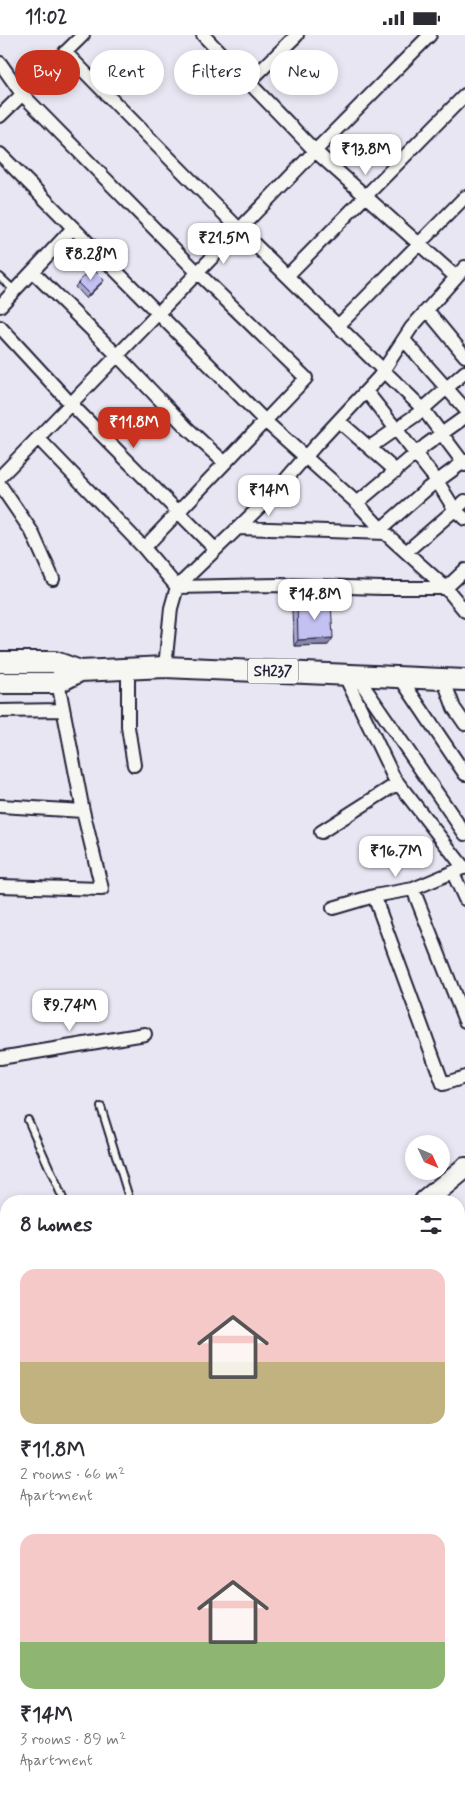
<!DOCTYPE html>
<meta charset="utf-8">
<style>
:root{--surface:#fff;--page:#f7f7f7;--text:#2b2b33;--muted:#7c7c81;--accent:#c8321e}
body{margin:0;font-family:Mynerve,sans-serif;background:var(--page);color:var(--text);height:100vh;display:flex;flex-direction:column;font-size:19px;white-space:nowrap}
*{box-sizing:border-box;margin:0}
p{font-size:16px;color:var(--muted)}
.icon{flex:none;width:28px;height:28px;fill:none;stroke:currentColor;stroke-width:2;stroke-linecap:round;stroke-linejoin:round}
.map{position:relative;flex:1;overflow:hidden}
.side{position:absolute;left:0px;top:1160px;width:465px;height:601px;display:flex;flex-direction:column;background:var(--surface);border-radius:20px 20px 0 0;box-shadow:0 2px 8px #0003}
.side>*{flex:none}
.top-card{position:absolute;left:15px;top:15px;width:435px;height:45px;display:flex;gap:10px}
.needle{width:32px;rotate:134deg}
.buttons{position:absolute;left:405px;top:1100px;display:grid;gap:10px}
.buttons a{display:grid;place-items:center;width:45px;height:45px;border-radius:50%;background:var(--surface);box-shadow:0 2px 8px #0003;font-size:25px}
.price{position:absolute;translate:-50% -42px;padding:0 11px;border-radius:10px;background:#fff;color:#222;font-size:16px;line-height:32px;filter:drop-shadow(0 1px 2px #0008)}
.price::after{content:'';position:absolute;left:50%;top:30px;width:15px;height:11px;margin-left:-8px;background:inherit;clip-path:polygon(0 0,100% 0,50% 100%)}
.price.on{background:var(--accent);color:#fff}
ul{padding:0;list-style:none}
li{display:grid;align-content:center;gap:10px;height:265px;padding:0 20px}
li span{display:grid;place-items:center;height:155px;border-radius:15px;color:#555}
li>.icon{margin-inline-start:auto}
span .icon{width:90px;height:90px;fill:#fffc;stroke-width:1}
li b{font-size:21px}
h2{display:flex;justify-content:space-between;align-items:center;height:60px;padding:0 20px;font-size:21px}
.chip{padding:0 18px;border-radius:22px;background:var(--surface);box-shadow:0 2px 8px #0003;font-size:18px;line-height:45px}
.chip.on{background:var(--accent);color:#fff}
.status{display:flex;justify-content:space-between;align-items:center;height:35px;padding:0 25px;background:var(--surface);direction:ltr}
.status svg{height:14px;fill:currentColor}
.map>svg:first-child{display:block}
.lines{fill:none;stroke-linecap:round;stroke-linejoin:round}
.service-casing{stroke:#22223b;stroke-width:10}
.minor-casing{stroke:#22223b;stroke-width:16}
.primary-casing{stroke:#22223b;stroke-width:24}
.service{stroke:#f6f6f2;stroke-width:6}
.minor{stroke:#f6f6f2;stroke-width:12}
.primary{stroke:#f6f6f2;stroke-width:20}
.wall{fill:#a8a5d0;stroke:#22223b}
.shaded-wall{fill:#8886a9;stroke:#22223b}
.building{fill:#c3c0f2;stroke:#22223b}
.labels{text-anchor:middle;stroke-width:4;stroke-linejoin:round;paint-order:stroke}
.shield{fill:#f6f6f2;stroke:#626272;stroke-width:1}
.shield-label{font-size:15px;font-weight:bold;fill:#22223b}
</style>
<div class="status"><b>11:02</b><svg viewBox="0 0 49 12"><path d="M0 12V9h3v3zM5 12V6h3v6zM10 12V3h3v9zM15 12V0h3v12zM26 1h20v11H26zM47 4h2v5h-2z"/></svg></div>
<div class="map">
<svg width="465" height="1761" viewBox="0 0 465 1761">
<rect width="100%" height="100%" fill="#e7e6f2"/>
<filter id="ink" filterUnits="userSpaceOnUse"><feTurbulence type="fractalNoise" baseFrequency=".02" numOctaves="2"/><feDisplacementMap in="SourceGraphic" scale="10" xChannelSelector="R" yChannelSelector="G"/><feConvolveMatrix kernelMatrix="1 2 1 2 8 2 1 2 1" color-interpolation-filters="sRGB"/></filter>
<g filter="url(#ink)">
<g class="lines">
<defs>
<path id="service" d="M0 242 15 256
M101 1072 130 1166
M28 1085 64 1166"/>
<path id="minor" d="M203 0 315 116 456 242
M65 17 239 194 423 374 465 430
M0 28 22 59 198 238 306 343 144 513
M249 47 297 0
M0 81 83 0
M0 119 265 386 357 468 385 498 446 553 465 576
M33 237 118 321 187 393 225 428
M287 241 465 60
M0 271 73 193
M427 275 465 321
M338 291 465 162
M0 292 71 369 215 514
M404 305 465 374
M366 356 437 446 455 475 465 484
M339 386 396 436
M38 403 144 513 177 552 279 550 382 553H446L465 535
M370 412 416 380 465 337
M0 442 315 116 430 0
M0 450 32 497 53 544
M357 468 426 410 465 382
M238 493 385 498
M381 494 428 453 465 426
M406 517 465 466
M165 632 171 573 177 552 274 458 314 412 379 342 411 293 465 232
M128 635V692L134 730
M344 639 394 743 464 833
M356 640 465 799
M399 641 465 739
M443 643 454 673 465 689
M0 676 62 675
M0 771 83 776
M321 797 398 748
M453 838 465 864
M0 851 102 854 83 776 57 642
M413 854 465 986
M374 861 443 1049 465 1042
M333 873 374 861 413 854 465 832
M0 1023 145 999
M459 1583 465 1580
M459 1662 465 1659
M459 1747 465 1757
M376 1755 380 1761
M403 1761 408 1755"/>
<path id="primary" d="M0 627H55L80 636 165 632 465 645
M0 648H57L80 636
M425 1166 465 1133
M0 1512 6 1507
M172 1755V1761"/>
</defs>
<!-- service casing -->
<use href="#service" class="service-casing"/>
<!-- minor casing -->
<use href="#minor" class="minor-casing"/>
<!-- primary casing -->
<use href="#primary" class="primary-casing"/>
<!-- service -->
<use href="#service" class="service"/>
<!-- minor -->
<use href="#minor" class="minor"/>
<!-- primary -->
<use href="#primary" class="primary"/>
</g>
<!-- wall -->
<path class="wall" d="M104 245 101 249 86 264 75 252 78 248Z
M297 569 328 610 294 611 292 576Z"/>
<!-- shaded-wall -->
<path class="shaded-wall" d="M104 245 101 249 86 264 89 259Z
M333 603 328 610 294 611 298 605Z"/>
<!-- building -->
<path class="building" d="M92 233 104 245 89 259 78 248Z
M331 567 333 603 298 605 297 569Z"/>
</g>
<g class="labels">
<!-- shield labels -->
<rect class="shield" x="248" y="623.5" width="50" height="25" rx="4"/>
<g class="shield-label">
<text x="273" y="641">SH237</text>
</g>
</g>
</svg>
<div class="buttons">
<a><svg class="needle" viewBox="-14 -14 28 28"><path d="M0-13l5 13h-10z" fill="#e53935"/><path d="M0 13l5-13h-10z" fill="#7c7c81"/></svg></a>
</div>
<b class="price" style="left:366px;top:141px">₹13.8M</b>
<b class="price" style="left:224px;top:230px">₹21.5M</b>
<b class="price" style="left:91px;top:246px">₹8.28M</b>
<b class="price on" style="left:134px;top:414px">₹11.8M</b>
<b class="price" style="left:269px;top:482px">₹14M</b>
<b class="price" style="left:315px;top:586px">₹14.8M</b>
<b class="price" style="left:396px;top:843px">₹16.7M</b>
<b class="price" style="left:70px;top:997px">₹9.74M</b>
<div class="top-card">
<a class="chip on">Buy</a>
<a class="chip">Rent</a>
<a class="chip">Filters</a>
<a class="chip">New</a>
</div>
<section class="side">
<h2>8 homes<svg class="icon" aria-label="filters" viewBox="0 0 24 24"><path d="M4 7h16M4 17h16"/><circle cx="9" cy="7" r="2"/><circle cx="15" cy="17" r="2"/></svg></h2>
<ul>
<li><span style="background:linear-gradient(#f6c9c9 60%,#c2b280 0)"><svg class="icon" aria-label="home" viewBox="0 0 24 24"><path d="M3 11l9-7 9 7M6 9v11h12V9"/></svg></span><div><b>₹11.8M</b><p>2 rooms · 66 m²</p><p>Apartment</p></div></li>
<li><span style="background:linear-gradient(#f6c9c9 70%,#8fb573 0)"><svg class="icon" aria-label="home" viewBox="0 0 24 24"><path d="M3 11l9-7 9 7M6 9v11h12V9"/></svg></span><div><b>₹14M</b><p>3 rooms · 89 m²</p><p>Apartment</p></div></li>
</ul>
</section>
</div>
